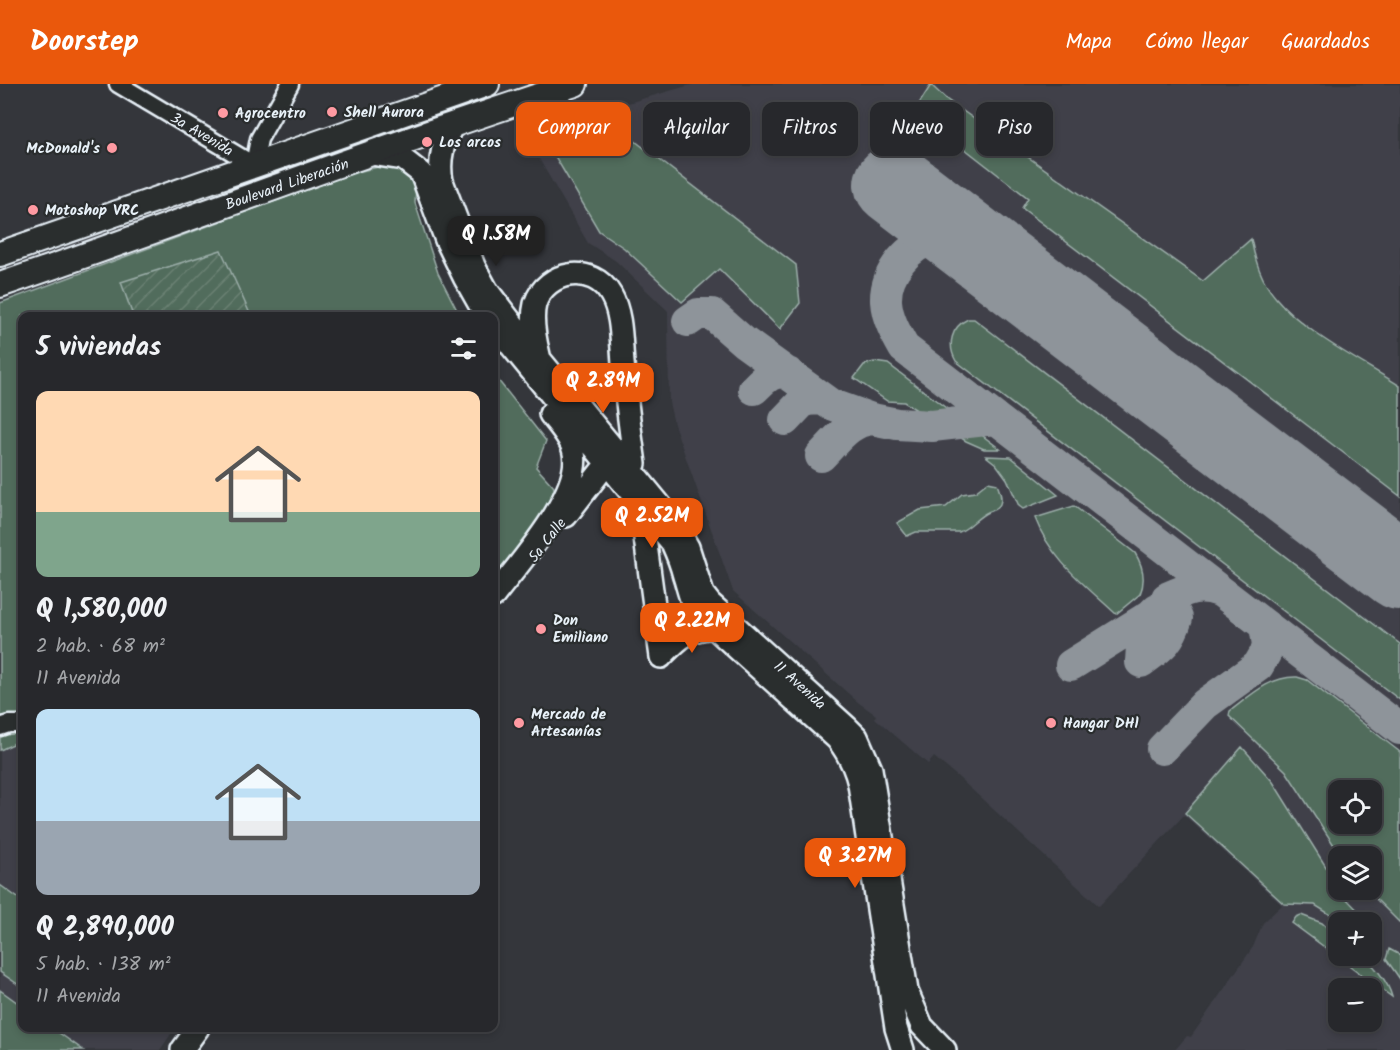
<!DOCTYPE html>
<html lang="es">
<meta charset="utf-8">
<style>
:root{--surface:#27282c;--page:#2f3034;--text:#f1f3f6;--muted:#a4a6a9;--line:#434448;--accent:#ea580c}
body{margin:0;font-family:Kalam,sans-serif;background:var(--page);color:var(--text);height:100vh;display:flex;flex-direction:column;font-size:22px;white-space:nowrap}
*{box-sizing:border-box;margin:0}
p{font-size:20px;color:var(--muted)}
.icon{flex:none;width:33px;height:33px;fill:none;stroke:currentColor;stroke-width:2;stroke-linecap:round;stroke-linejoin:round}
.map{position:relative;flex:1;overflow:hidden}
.drawer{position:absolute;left:18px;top:228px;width:480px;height:720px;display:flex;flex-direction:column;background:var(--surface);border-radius:12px;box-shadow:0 3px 9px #0003,0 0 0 2px var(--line)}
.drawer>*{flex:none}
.hud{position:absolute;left:516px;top:18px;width:570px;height:54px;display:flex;gap:12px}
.fabs{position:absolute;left:1328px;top:696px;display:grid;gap:12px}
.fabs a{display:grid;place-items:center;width:54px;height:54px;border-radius:12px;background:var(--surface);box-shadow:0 3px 9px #0003,0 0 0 2px var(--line);font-size:30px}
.price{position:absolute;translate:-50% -51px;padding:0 14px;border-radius:12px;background:var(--accent);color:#fff;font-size:20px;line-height:39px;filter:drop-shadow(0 2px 3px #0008)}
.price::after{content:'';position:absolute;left:50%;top:36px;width:18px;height:14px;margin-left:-9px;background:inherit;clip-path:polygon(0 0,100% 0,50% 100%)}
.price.current{background:#222;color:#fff}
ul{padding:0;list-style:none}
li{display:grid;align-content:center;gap:12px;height:318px;padding:0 18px}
li span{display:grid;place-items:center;height:186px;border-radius:12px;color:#555}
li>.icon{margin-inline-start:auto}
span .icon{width:108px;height:108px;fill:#fffc;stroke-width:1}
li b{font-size:26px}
h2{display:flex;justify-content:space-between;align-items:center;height:72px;padding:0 18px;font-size:26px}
.chip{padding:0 21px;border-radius:12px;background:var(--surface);box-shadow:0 3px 9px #0003,0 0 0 2px var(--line);font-size:21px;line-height:54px}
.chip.current{background:var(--accent);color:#fff}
header{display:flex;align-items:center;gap:36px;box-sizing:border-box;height:84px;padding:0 30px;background:var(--accent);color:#fff}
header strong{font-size:28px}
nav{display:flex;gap:33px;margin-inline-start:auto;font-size:21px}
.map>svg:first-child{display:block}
.built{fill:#40414a;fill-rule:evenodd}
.green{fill:#516c5b;stroke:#9caeaa;stroke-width:1.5;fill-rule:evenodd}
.garden{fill:url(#garden-furrows);stroke:#9caeaa;stroke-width:1.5}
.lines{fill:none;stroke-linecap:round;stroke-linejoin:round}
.taxiway{stroke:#8e949a;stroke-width:32}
.runway{stroke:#8e949a;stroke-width:80}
.minor-casing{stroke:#e8f1f8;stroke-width:21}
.major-casing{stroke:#e8f1f8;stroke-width:26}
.highway-casing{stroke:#e8f1f8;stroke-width:28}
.minor{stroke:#2a2d2e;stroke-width:16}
.major{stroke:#2a2d2e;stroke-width:21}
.highway{stroke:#2a2d2e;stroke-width:24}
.poi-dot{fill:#ff9aa2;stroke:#2a2d2e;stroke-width:2}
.labels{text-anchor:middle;stroke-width:4.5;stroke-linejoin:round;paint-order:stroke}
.poi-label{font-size:15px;font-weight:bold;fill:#e8f1f8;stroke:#2a2d2e;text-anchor:start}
.street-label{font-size:15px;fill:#e8f1f8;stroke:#2a2d2e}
</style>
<header>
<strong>Doorstep</strong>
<nav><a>Mapa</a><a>Cómo llegar</a><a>Guardados</a></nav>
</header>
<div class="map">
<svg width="1400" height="966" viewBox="0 0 1400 966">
<defs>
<pattern id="garden-furrows" width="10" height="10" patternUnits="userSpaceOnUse" patternTransform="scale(1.5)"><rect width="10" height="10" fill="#516c5b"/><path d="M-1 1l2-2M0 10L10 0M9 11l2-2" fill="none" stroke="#6a8173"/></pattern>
</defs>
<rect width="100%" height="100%" fill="#34363b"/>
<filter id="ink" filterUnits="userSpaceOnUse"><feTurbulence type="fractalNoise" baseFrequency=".0167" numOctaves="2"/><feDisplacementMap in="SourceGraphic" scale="12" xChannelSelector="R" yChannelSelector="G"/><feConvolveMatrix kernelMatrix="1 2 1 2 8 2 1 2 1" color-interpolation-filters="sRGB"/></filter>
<g filter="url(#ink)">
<!-- built -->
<path class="built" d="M694 0H1400V966H1175L1187 952 1191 953 1253 863 1263 839 1282 821 1184 731 1099 822 958 693 934 673 928 680 875 634 876 631 859 619 733 507 674 340 669 318 668 227 616 177 588 159 524 49ZM1338 706H1371V740H1338ZM1338 772H1371V806H1338ZM1338 838H1371V872H1338ZM1338 904H1371V938H1338Z
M22 656V944H175L160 966H0V666Z"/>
<!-- green -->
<path class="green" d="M931 1 946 15 1203 197 1251 155C1255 176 1261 197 1276 214 1305 249 1361 277 1400 302V412L1022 124 1028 114 915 26Z
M613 40 796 181 800 219 780 245 719 185 682 218 624 164 599 147 546 57Z
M386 81 395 82 410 92 416 102 415 119 438 189 460 232H22V656L0 666V219L349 90Z
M968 235H974L1400 560V616L956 277C947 261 951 243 968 235Z
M874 278 888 280 1000 365H984L966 357 904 318 887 317 854 294 864 281Z
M494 291 546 357 536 383 554 403C554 430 510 477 494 499Z
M986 372 1011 373 1058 411 1023 425 1019 422 1007 395 996 380Z
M988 398 997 400C999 406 1003 413 1000 420 998 425 993 426 988 428 977 433 970 444 959 448H916L907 452 897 439 920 426 946 423 962 410 975 408Z
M1074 422 1135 469C1143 482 1146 496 1140 510L1116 530C1084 500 1051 476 1035 434Z
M1297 593 1307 596 1400 668V839L1367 806H1371V772H1341L1286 687 1229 632 1230 627C1250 612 1270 592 1297 593ZM1338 706H1371V740H1338Z
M1242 663 1273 698 1338 802V806L1369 838H1342L1315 821 1284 820 1185 729Z
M0 801 22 817V903L0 888Z
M1301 831 1322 839 1338 854V872C1344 872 1353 870 1358 872 1372 875 1389 900 1392 913L1292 839 1296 833Z
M1389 865 1400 871V895L1386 875Z
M0 906 22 922V944H52L83 966H0Z"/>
<!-- garden -->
<path class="garden" d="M221 166 251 232H133L121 198Z"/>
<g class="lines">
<!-- taxiway -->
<path class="taxiway" d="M965 154C956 153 946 152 937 154 909 160 885 188 886 217 887 234 896 250 904 264L1400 645
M688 237 698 230H712L744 258 830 320 872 335 897 340 932 342 995 335
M754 305C765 294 772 286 788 289
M785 336 804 316 823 315
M821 372C837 356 849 337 872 335
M1151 531 1143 546 1141 578C1161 563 1170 558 1177 534L1167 514C1185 506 1199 499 1219 507
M1071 581 1151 531 1157 525
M1162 665 1205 620 1258 582 1265 570 1268 561 1265 542"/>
<!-- runway -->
<path class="runway" d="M894 100 1400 486"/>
<defs>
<path id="minor" d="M118 0 254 81 259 55 290 0
M0 643 9 640H22"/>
<path id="major" d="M454 39C443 59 438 75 442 97L474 182 487 206 539 274 671 434 688 463 703 510 710 519 847 643 857 653 871 685 907 907 922 942 945 966
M371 70 403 75 421 89 446 156 464 193 486 232
M494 241 672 459C677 470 681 480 684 492 689 507 690 519 701 532L837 655C848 669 855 683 859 700L896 944 903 966
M539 271C535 255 531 236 535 220 546 186 593 179 611 211 622 230 621 257 623 279 626 313 630 346 635 380
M566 432 601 387
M643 439 661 573
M494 512C518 480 582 410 574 369 572 355 558 341 550 330
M661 573C679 555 688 544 714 544
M182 966 198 944"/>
<path id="highway" d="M0 170 487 0
M0 201C192 135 382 62 575 0"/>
</defs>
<!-- minor casing -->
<use href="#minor" class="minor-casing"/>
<!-- major casing -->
<use href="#major" class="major-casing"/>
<!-- highway casing -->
<use href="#highway" class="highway-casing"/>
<!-- minor -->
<use href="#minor" class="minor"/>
<!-- major -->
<use href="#major" class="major"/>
<!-- highway -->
<use href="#highway" class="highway"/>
</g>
</g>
<!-- markers -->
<g class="poi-dot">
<circle cx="332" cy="28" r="6"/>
<circle cx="223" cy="29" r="6"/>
<circle cx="427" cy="58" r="6"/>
<circle cx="112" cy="64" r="6"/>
<circle cx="33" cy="126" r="6"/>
<circle cx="541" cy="545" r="6"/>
<circle cx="519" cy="639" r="6"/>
<circle cx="1051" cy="639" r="6"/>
</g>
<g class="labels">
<!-- poi labels -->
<g class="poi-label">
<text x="344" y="33">Shell Aurora</text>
<text x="235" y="34">Agrocentro</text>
<text x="439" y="63">Los arcos</text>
<text x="100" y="69" text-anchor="end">McDonald's</text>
<text x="45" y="131">Motoshop VRC</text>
<text x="553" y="541">Don<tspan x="553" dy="17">Emiliano</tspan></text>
<text x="531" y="635">Mercado de<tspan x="531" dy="17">Artesanías</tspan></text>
<text x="1063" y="644">Hangar DHl</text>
</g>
<!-- street labels -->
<g class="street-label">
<text transform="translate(202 50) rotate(31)" y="5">3a Avenida</text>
<text transform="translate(287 100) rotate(-19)" y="5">Boulevard Liberación</text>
<text transform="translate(547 456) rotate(-52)" y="5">5a Calle</text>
<text transform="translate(800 601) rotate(42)" y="5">11 Avenida</text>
</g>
</g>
</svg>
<div class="fabs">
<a><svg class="icon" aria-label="locate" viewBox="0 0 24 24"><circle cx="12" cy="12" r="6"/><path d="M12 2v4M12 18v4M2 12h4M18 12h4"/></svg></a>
<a><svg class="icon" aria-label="layers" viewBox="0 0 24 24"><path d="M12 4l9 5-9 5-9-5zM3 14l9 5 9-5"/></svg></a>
<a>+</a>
<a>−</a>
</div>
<b class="price current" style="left:496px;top:183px">Q 1.58M</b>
<b class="price" style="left:603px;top:330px">Q 2.89M</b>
<b class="price" style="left:652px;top:465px">Q 2.52M</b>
<b class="price" style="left:692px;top:570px">Q 2.22M</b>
<b class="price" style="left:855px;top:805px">Q 3.27M</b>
<div class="hud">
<a class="chip current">Comprar</a>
<a class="chip">Alquilar</a>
<a class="chip">Filtros</a>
<a class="chip">Nuevo</a>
<a class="chip">Piso</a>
</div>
<section class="drawer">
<h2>5 viviendas<svg class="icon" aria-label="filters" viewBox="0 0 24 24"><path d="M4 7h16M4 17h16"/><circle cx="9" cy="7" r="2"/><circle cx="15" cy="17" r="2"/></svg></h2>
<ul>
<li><span style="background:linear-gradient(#ffd9b3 65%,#7fa58c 0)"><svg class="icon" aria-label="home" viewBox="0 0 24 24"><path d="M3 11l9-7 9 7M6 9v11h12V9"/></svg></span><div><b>Q 1,580,000</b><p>2 hab. · 68 m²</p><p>11 Avenida</p></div></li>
<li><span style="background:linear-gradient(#bfe0f5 60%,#9aa5b1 0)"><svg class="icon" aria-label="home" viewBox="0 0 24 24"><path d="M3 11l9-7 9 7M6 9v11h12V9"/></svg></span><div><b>Q 2,890,000</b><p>5 hab. · 138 m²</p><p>11 Avenida</p></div></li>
</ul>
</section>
</div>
